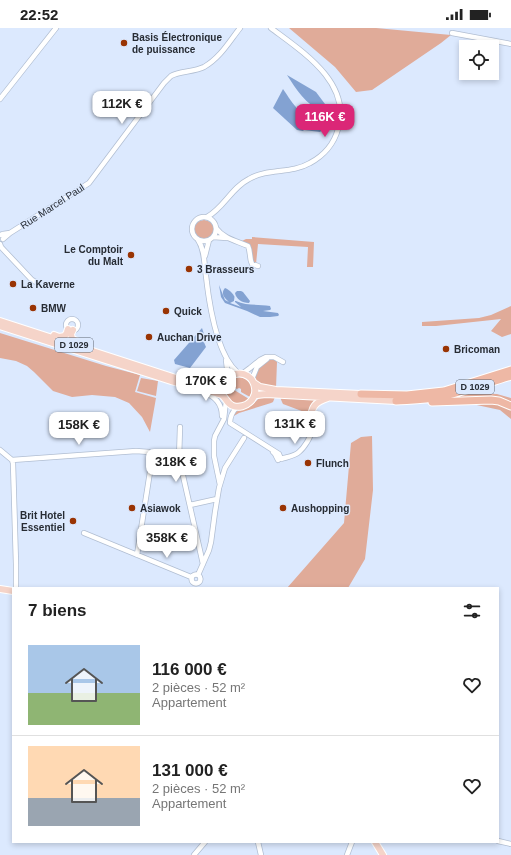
<!DOCTYPE html>
<html lang="fr">
<meta charset="utf-8">
<style>
:root{--surface:#fff;--page:#f6f6f6;--text:#222;--muted:#767676;--line:#e0e0e0;--accent:#db2777}
body{margin:0;font-family:Helvetica,sans-serif;background:var(--page);color:var(--text);height:100vh;display:flex;flex-direction:column;font-size:15px;white-space:nowrap}
*{box-sizing:border-box;margin:0}
p{font-size:13px;color:var(--muted)}
.icon{flex:none;width:22px;height:22px;fill:none;stroke:currentColor;stroke-width:2;stroke-linecap:round;stroke-linejoin:round}
.map{position:relative;flex:1;overflow:hidden}
.panel{position:absolute;left:12px;top:559px;width:487px;height:256px;display:flex;flex-direction:column;background:var(--surface);border-radius:0px;box-shadow:0 2px 6px #0003}
.panel>*{flex:none}
.buttons{position:absolute;left:459px;top:12px;display:grid;gap:8px}
.buttons a{display:grid;place-items:center;width:40px;height:40px;border-radius:0px;background:var(--surface);box-shadow:0 2px 6px #0003;font-size:20px}
.price{position:absolute;translate:-50% -34px;padding:0 9px;border-radius:8px;background:#fff;color:#222;font-size:13px;line-height:26px;filter:drop-shadow(0 1px 2px #0008)}
.price::after{content:'';position:absolute;left:50%;top:24px;width:12px;height:9px;margin-left:-6px;background:inherit;clip-path:polygon(0 0,100% 0,50% 100%)}
.price.active{background:var(--accent);color:#fff}
ul{padding:0;list-style:none}
li{display:flex;align-items:center;gap:12px;height:100px;padding:0 16px}
li+li{border-top:1px solid var(--line)}
li span{display:grid;place-items:center;flex:none;width:112px;height:80px;border-radius:0px;color:#555}
li>.icon{margin-inline-start:auto}
span .icon{width:48px;height:48px;fill:#fffc;stroke-width:1}
li b{font-size:17px}
h2{display:flex;justify-content:space-between;align-items:center;height:48px;padding:0 16px;font-size:17px}
.status{display:flex;justify-content:space-between;align-items:center;height:28px;padding:0 20px;background:var(--surface);direction:ltr}
.status svg{height:11px;fill:currentColor}
.map>svg:first-child{display:block}
.green{fill:#e0ab99}
.water{fill:#83a2d2}
.lines{fill:none;stroke-linecap:round;stroke-linejoin:round}
.minor-casing{stroke:#b1bed2;stroke-width:6}
.major-casing{stroke:#fff;stroke-width:8}
.highway-casing{stroke:#fff;stroke-width:9}
.minor{stroke:#fff;stroke-width:4.5}
.major{stroke:#f5d4c9;stroke-width:6}
.highway{stroke:#eeb8a5;stroke-width:7}
.poi-dot{fill:#993404;stroke:#dce9fe;stroke-width:1.5}
.labels{text-anchor:middle;stroke-width:3;stroke-linejoin:round;paint-order:stroke}
.shield{fill:#dce9fe;stroke:#5d6571;stroke-width:1}
.shield-label{font-size:9px;font-weight:bold;fill:#272c34}
.poi-label{font-size:10px;font-weight:bold;fill:#272c34;stroke:#dce9fe;text-anchor:start}
.street-label{font-size:10px;fill:#272c34;stroke:#dce9fe}
</style>
<div class="status"><b>22:52</b><svg viewBox="0 0 49 12"><path d="M0 12V9h3v3zM5 12V6h3v6zM10 12V3h3v9zM15 12V0h3v12zM26 1h20v11H26zM47 4h2v5h-2z"/></svg></div>
<div class="map">
<svg width="511" height="827" viewBox="0 0 511 827">
<rect width="100%" height="100%" fill="#dce9fe"/>
<!-- green -->
<path class="green" d="M289 0H376L451 7 441 15 372 62 356 64 335 39Z
M194 202a10 10 0 1 1 20 0a10 10 0 1 1-20 0Z
M252 209 314 214 313 239H307L308 219 258 216 256 236 252 234 248 216 242 213 246 211H252Z
M511 278V306L502 309 491 303 501 291 436 298H422V294L479 290 491 287Z
M0 305 106 338 140 347 135 364 156 370 150 404 142 389 129 375 115 369 92 367 72 369 53 363 34 344 27 338 16 333 0 330Z
M274 331 277 334 276 360C270 359 262 358 258 354 250 348 259 338 265 334 267 332 271 332 274 331Z
M237 349C249 349 255 359 250 369L241 364V361L239 360 237 361 227 355 233 350Z
M141 350 158 353 156 368 137 363Z
M226 357 249 371C237 382 222 372 226 357Z
M467 365 497 366 511 370V391L500 382 472 376H468L465 369 449 370Z
M262 369H275L273 374 271 375 239 385 232 389C238 379 244 383 252 377 256 374 257 371 262 369Z
M280 369 317 371C311 377 310 379 310 387L307 385 283 376 282 374Z
M372 408 373 462 365 531 348 560H287L344 495 351 415 361 409Z"/>
<!-- water -->
<path class="water" d="M287 47 316 64 325 76V80L322 83C306 77 296 61 287 47Z
M283 61C288 68 293 77 299 82 307 89 317 93 322 102L320 104 304 102 303 103 297 102 273 80Z
M219 257 225 272 229 274C225 270 220 266 225 260 228 261 233 265 234 268 235 268 234 272 234 273L230 275 241 279 235 274V273H236C246 278 259 276 270 278L271 281 270 282 263 283 278 285 279 287 278 288 270 289H260L247 283 225 275 221 269Z
M237 263H241L243 264 250 273 249 275C242 275 236 271 235 265Z
M202 300 205 309 203 312 206 319 190 340 175 336 174 332Z"/>
<g class="lines">
<defs>
<path id="minor" d="M452 5 511 16
M0 71 56 0
M192 201a12 12 0 1 1 24 0a12 12 0 1 1-24 0Z
M207 189C224 180 231 160 249 151 268 140 291 146 310 135 323 128 334 116 338 101 352 55 303 24 271 0
M216 200C224 211 237 213 248 218 251 224 249 230 252 236L258 238
M0 207 3 206 10 205
M213 209 227 210
M3 211 10 205 89 155 164 55C166 53 169 50 171 48 179 43 194 44 204 39 220 30 229 14 240 0
M198 212C205 222 204 236 206 248 209 275 216 326 238 345
M0 216 1 219 32 252 36 254
M205 228 209 212
M66 297a6 6 0 1 1 12 0a6 6 0 1 1-12 0Z
M226 332 228 349
M242 346 250 340 260 332 266 329H274L283 334
M252 351 257 339 267 331
M204 364C215 369 222 375 222 388
M237 379C232 384 230 388 230 395L279 426 281 431C287 429 295 428 299 424 304 420 311 409 312 402 312 399 311 395 311 392
M180 399 179 430 203 536
M0 422 12 432 136 423 149 424 153 428
M273 424 275 426 278 432
M153 428 159 427 179 430
M12 432 13 435 16 536V560
M220 457 214 428V413L215 408 224 391 226 373
M190 477 217 471
M84 505 191 549
M137 527 152 431 153 428
M191.5 551a4.5 4.5 0 1 1 9 0a4.5 4.5 0 1 1-9 0Z
M198 547 209 522 211 514 215 484 219 460 225 440 244 410
M498 813 511 816
M258 814 261 827
M194 827 205 814
M347 827 352 814"/>
<path id="major" d="M0 293 179 351C194 355 210 360 224 354
M0 298 171 353 216 365C218 366 220 366 222 367 226 370 227 376 233 378 239 380 246 378 250 374 254 370 256 365 255 360 252 337 217 343 223 368
M73 302 71 306 72 311 81 315
M54 307 59 309 65 308 67 304 68 301
M254 355 260 359 276 362 361 366
M254 368 257 367 266 366 396 373
M311 392C311 379 315 374 328 370
M0 561 13 563
M375 814 383 827"/>
<path id="highway" d="M361 366 407 367 444 363 511 342
M396 373C411 372 425 372 439 369 464 364 487 355 511 348
M432 374 491 372 499 373 511 378"/>
</defs>
<!-- minor casing -->
<use href="#minor" class="minor-casing"/>
<!-- major casing -->
<use href="#major" class="major-casing"/>
<!-- highway casing -->
<use href="#highway" class="highway-casing"/>
<!-- minor -->
<use href="#minor" class="minor"/>
<!-- major -->
<use href="#major" class="major"/>
<!-- highway -->
<use href="#highway" class="highway"/>
</g>
<!-- markers -->
<g class="poi-dot">
<circle cx="124" cy="15" r="4"/>
<circle cx="131" cy="227" r="4"/>
<circle cx="189" cy="241" r="4"/>
<circle cx="13" cy="256" r="4"/>
<circle cx="33" cy="280" r="4"/>
<circle cx="166" cy="283" r="4"/>
<circle cx="149" cy="309" r="4"/>
<circle cx="446" cy="321" r="4"/>
<circle cx="308" cy="435" r="4"/>
<circle cx="132" cy="480" r="4"/>
<circle cx="283" cy="480" r="4"/>
<circle cx="73" cy="493" r="4"/>
</g>
<g class="labels">
<!-- shield labels -->
<g class="shield">
<rect x="55" y="310" width="38" height="14" rx="3"/>
<rect x="456" y="352" width="38" height="14" rx="3"/>
</g>
<g class="shield-label">
<text x="74" y="320">D 1029</text>
<text x="475" y="362">D 1029</text>
</g>
<!-- poi labels -->
<g class="poi-label">
<text x="132" y="13">Basis Électronique<tspan x="132" dy="12">de puissance</tspan></text>
<text x="123" y="225" text-anchor="end">Le Comptoir<tspan x="123" dy="12">du Malt</tspan></text>
<text x="197" y="245">3 Brasseurs</text>
<text x="21" y="260">La Kaverne</text>
<text x="41" y="284">BMW</text>
<text x="174" y="287">Quick</text>
<text x="157" y="313">Auchan Drive</text>
<text x="454" y="325">Bricoman</text>
<text x="316" y="439">Flunch</text>
<text x="140" y="484">Asiawok</text>
<text x="291" y="484">Aushopping</text>
<text x="65" y="491" text-anchor="end">Brit Hotel<tspan x="65" dy="12">Essentiel</tspan></text>
</g>
<!-- street labels -->
<g class="street-label">
<text transform="translate(52 178) rotate(-33)" y="4">Rue Marcel Paul</text>
</g>
</g>
</svg>
<div class="buttons">
<a><svg class="icon" aria-label="locate" viewBox="0 0 24 24"><circle cx="12" cy="12" r="6"/><path d="M12 2v4M12 18v4M2 12h4M18 12h4"/></svg></a>
</div>
<b class="price" style="left:122px;top:97px">112K €</b>
<b class="price active" style="left:325px;top:110px">116K €</b>
<b class="price" style="left:206px;top:374px">170K €</b>
<b class="price" style="left:295px;top:417px">131K €</b>
<b class="price" style="left:79px;top:418px">158K €</b>
<b class="price" style="left:176px;top:455px">318K €</b>
<b class="price" style="left:167px;top:531px">358K €</b>
<section class="panel">
<h2>7 biens<svg class="icon" aria-label="filters" viewBox="0 0 24 24"><path d="M4 7h16M4 17h16"/><circle cx="9" cy="7" r="2"/><circle cx="15" cy="17" r="2"/></svg></h2>
<ul>
<li><span style="background:linear-gradient(#a9c7e8 60%,#8fb573 0)"><svg class="icon" aria-label="home" viewBox="0 0 24 24"><path d="M3 11l9-7 9 7M6 9v11h12V9"/></svg></span><div><b>116 000 €</b><p>2 pièces · 52 m²</p><p>Appartement</p></div><svg class="icon" aria-label="heart" viewBox="0 0 24 24"><path d="M12 20l-8-8c-3-5 5-10 8-4 3-6 11-1 8 4z"/></svg></li>
<li><span style="background:linear-gradient(#ffd9b3 65%,#9aa5b1 0)"><svg class="icon" aria-label="home" viewBox="0 0 24 24"><path d="M3 11l9-7 9 7M6 9v11h12V9"/></svg></span><div><b>131 000 €</b><p>2 pièces · 52 m²</p><p>Appartement</p></div><svg class="icon" aria-label="heart" viewBox="0 0 24 24"><path d="M12 20l-8-8c-3-5 5-10 8-4 3-6 11-1 8 4z"/></svg></li>
</ul>
</section>
</div>
